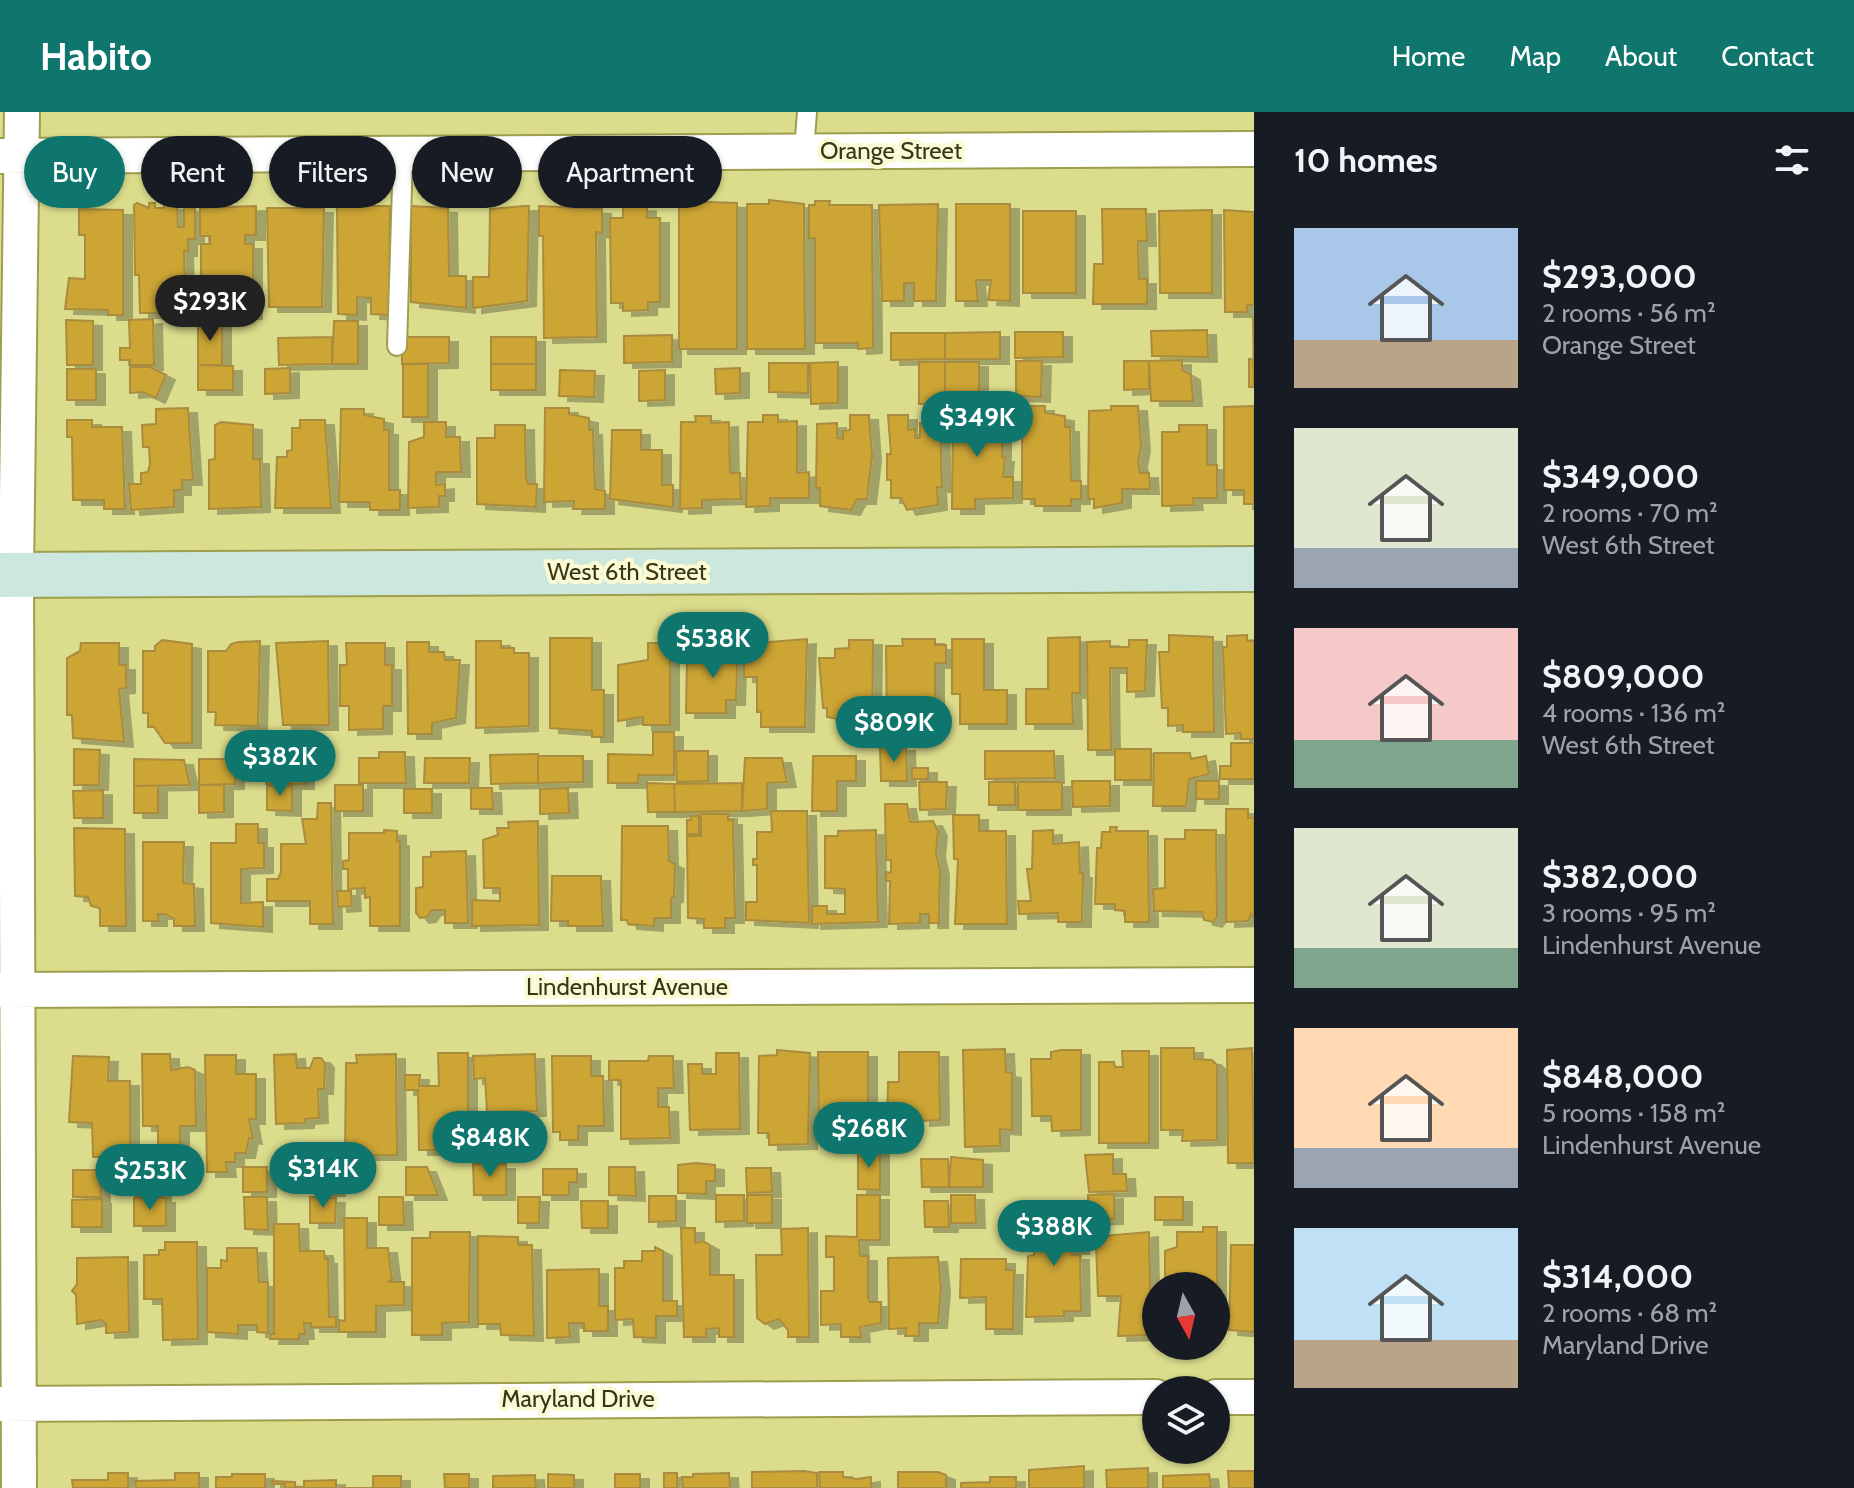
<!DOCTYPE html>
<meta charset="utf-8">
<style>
:root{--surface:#171b24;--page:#242831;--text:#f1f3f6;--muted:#9ea1a6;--accent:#0f766e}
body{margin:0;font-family:Cabin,sans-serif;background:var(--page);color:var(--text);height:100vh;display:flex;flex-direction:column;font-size:30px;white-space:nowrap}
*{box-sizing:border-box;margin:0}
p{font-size:26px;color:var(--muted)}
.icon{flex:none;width:44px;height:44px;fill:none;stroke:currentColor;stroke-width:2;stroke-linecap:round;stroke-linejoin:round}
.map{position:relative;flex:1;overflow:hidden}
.sheet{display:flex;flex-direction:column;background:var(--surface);width:600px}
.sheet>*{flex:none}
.banner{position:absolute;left:24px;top:24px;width:760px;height:72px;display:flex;gap:16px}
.needle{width:52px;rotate:172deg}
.buttons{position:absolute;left:1142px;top:1160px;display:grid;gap:16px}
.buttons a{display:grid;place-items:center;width:88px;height:88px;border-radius:50%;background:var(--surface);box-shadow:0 2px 6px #0004;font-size:40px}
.price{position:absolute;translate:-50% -68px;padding:0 18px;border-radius:28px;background:var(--accent);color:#fff;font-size:26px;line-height:52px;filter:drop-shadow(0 2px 4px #0008)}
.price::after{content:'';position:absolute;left:50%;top:48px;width:24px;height:18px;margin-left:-12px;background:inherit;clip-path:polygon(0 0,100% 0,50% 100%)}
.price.on{background:#222;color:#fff}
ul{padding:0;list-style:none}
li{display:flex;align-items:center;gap:24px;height:200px;padding:0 40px}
li span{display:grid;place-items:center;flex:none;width:224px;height:160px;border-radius:0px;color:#555}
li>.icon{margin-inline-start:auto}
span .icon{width:96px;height:96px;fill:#fffc;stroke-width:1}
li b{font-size:34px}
h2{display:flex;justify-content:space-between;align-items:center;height:96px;padding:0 40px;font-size:34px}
.pill{padding:0 28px;border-radius:36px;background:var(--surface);box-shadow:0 2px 6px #0004;font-size:28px;line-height:72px}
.pill.on{background:var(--accent);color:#fff}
header{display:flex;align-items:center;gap:48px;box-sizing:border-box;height:112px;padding:0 40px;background:var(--accent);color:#fff}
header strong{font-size:38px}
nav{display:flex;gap:44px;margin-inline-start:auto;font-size:28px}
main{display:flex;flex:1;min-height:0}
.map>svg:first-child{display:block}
.building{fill:#cca536;stroke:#a98c3e;stroke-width:2;filter:url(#shadow)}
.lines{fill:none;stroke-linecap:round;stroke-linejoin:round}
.lane-casing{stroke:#9e9e4e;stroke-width:22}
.street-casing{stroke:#9e9e4e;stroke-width:38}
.secondary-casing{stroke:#9e9e4e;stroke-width:48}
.lane{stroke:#fff;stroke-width:18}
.street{stroke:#fff;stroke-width:34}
.secondary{stroke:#cce7de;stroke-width:44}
.labels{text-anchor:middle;stroke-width:8;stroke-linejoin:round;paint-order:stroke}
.street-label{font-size:24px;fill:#373715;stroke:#fafbd4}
</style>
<header>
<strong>Habito</strong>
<nav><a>Home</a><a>Map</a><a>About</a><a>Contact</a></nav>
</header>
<main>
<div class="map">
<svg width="1254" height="1376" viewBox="0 0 1254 1376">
<defs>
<filter id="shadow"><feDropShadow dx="9" dy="5" stdDeviation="0" flood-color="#0004"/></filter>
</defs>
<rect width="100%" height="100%" fill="#dcdd8c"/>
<!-- building -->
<path class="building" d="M769 88 804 92 805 237H747V92H769Z
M679 89 737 91V237H679Z
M815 89H830L829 93H872L873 236 858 237V231H815V126H809V93H815Z
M137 91 149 96V91H155V96H164V91L177 94 178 115H184V95L195 96V127H188V139H184L185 179H180V201H140L139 163H135L134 93Z
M938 92 936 189H914V171H904V189H882L879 93Z
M956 92H1010V189L988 188 991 168H976L978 189H956Z
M256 94V123H245V132H253V202H201V132H210V124H200V96Z
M337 94H390L389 203 371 202V186L357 185V203L338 202Z
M411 94 448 96 449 164H466V196L411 190Z
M524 94H529V98L527 189 473 196V165H489L490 97Z
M539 94 602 97V121L596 120 597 225 544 226 543 124H539Z
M647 94V106H660V190H648V198L623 199V191H611L610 106H623V95Z
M267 96H324L322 195H269Z
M79 97 123 98V203H108V198L65 197 69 166 85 167V123H79Z
M1102 97H1146L1147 129H1138L1139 167H1147V192H1093L1094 152H1103Z
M1212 98V181H1160L1159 99Z
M1224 98 1254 100V193H1247V200H1225Z
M1023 99H1076V181H1023Z
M1253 206 1254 275H1249V247L1254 248Z
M153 207 154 253H130V248H120V236H130L129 208Z
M66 208 93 209V253H67Z
M198 209H222V253H198Z
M334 209H358V252H332Z
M1207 218 1208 245 1152 244 1151 219Z
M1000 220V247H945V221Z
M1015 220H1063V245L1015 246Z
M891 221H945V247L891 248Z
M672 223V250L624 251V224Z
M332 225V252L279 253 278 226Z
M402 225H449V251L402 252Z
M491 225H536V252H491Z
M1182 248V258L1191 263 1193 289H1151L1149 249Z
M1016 249H1042L1041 285 1016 284Z
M1124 249H1149V277L1124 278Z
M838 250V291L811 292 810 251Z
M919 250H945V292H919Z
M945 250H979V285H970V292H945Z
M769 251H808V281L769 280Z
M403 252H428V305H403Z
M491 252H536V278H491Z
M198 253 233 254V278H198Z
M130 255H150L166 263 156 286 143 280 130 281Z
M290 256V281L265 282V257Z
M740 256V281L716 282 715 257Z
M67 257H96V288H67Z
M560 258 595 259 594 285 559 284Z
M665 258V288L639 289V259Z
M953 294H978V301L997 305 998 316H1002V345H1005L1003 365H1013V386L975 387V397H952Z
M1022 294H1045V301L1065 304V315H1070L1071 369H1081V387H1071V394H1035V387H1022Z
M1111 294H1138L1141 334 1138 350 1140 361H1149L1150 377H1122V391L1094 396V387H1088L1089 299 1111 298Z
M1254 294V392H1244V378H1224V295Z
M188 296 193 368H182V378H174V395L131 398 129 372H141V361L148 360 150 352 149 335H143L142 313 156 312V297Z
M545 296H569V302L589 306V318H593L595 377 605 379V397H573L574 389 544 390Z
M341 297H364V303L384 307V318H389V378H400V398H370V390H339Z
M763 303H778V310L797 309V361L809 360V386H770V394L746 395 748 310H763Z
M850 303H869L872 344 867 387H857L851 398 820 394V376H816L817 312 837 311V326L843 327V319L850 318Z
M888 303H908V318L915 317V326H920V311H940L942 375H937L938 393 907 398 901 386H891V368H887V342H891Z
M695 304H711V311L729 310 730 361H740L741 387 702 388V396L680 397 681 310H696Z
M67 308H92V315H122L125 397H104V388H73L72 325H67Z
M300 308H325L331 396H275L277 345H287V339L292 338V316H300Z
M221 310 253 313V347H260L261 395 209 397V348L215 347V313Z
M424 310H446V325H460L461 360H436V373L445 372V384H439V395L408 396 409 330 424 325Z
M495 313H525L526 366 528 372H537L536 395 477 392V326H495Z
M1179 313H1207V353H1217V386H1193L1194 393 1162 394V320H1179Z
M612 318H641V338H662V373H673V395L610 387Z
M1169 523 1213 525 1214 620H1183V613L1168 614V596H1162L1159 540H1169Z
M1247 523V529H1254V627H1241V621L1226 622 1223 535H1227V524Z
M1080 525V581H1072L1073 612H1026V577H1048V526Z
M550 526H592V578H604V625H592V619L550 616Z
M807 527 805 615H761V600H757V565H744V532Z
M902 527H935V533H946V551H935V605L931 606V616L911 621V627H887L886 534H903Z
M952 527H984V578H1007V612H960V582H952Z
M162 528 192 532V631H165L154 615H148V601H143V539H155V534Z
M849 528H873L872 620 848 621V609L827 605V596H823L819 546H835V537L849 536Z
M1129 528H1147L1145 579 1127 580V556H1110L1111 638H1088L1087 530 1110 529V535H1129Z
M260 529 258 614 215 613 216 600H208V539H226L231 532 238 530Z
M328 529 329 613H283L276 531Z
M476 529H501V536H514V541H529V614L476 616Z
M713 529H738L736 588H726V601H686L687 548H713Z
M407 530H429V540H444L445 548H460L456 606 432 611V622H408Z
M81 531H119V553H126V576L119 577 124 630 73 626 72 603H67V546L80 539Z
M346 531H385V553H392V594H383V617L349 618V594H340V553H347Z
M648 531H670V613H643V605L618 609V553L648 548Z
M653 620H674V663H638V671H608V642L653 643Z
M1231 631H1254V667H1220V654H1231Z
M880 634H906L907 669H881Z
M74 637 100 638 99 673H74Z
M1115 637H1151V668H1115Z
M676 639H708V669L677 670Z
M985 639H1054L1055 666 985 667Z
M379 640H405L406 671H359V646H379Z
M1154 641H1190L1191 647 1206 644 1209 662 1189 667 1186 694H1153Z
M538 642V671L491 672 490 643Z
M538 644H583V670L538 671Z
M813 644H856V669H837V699H812Z
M425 646H470L469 671H424Z
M745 646H782L787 670 767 671V697L742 699Z
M134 647 184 648 190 673 134 674Z
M199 647H235V672L199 673Z
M266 647H305V672H266Z
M912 656H928V667H912Z
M1072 669H1110V694L1073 695Z
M1196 669H1219V687H1196Z
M919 670H947L946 697 920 698Z
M989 670H1015V693H989Z
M1018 670H1062V698H1018Z
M647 671 674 672 675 700H648Z
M742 671V699L675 700 674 672Z
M199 673H224V700L199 701Z
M335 673H363V699H335Z
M134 674H158V701H134Z
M267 674H292V699L267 698Z
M471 676H492L493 697H471Z
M568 676 569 701 540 702V677Z
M404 677H432V701H404Z
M103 678V706H74L73 679Z
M318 691H331L333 812H310V789H267V767H278L281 760V732H306L302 707H317Z
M885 692H907L910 710 933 709 938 719 936 740 940 758 939 811H929V802H920V811L889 812 890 769H886V760L891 761V748H886Z
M1226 697H1248V706L1254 705V806L1251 802 1248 809 1226 810Z
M771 699H807L809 811 746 808V790H757V753H753V747H757V720H772Z
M701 702H728V708H733L735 806H725V816H704V807L688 806 687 724H701Z
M953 703H979V719H1006L1007 812H955L958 747H954Z
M691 704H699V722H687V708H691Z
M538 709 539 813 472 814V788L500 789V776H484L483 728 498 723 497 716H509L508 710Z
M236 712H258V731H264V756L241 757V791L263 790V815L211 811V731H236Z
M622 714H668L669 749 675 752 674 785 671 786V806H654V814L628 812 627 808H621Z
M1110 715H1117L1116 719H1148L1149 810H1125V799L1115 798V792H1095L1097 736H1101L1102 720H1110Z
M74 716 125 717 126 814H100V796L91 794 88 785 75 784Z
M384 718 397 719V729H400V814H370V785L365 786V776L348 777V757H343V749L349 748V721H384Z
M876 718 878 810 812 812V794H827V802H845V777L825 776V724H838V719Z
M1053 718V732L1079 730 1080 761H1083L1082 810H1058V801L1019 802 1018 789H1031L1027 757H1032L1033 719Z
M1185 718H1216L1217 805 1213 810 1204 808 1202 800 1154 799 1153 777 1165 776V727H1185Z
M143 730H184L183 771 194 772 195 814H174V807L165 802H158V809H143Z
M466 739 468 811H445V798H432L427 805 420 806 416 801V776L423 775V745H431V740Z
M552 764H601L603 814H568V809H551Z
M337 779H351L352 794 338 795Z
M1161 936H1194V947L1212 948 1217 953V1028L1182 1029 1183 1018H1161Z
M1252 936 1254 1051H1228L1227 938Z
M1005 937 1006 960 1012 961V1018L1000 1017V1034L965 1035 963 938Z
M777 938 810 941 808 1032 769 1033V1021H758L759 944 777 943Z
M1061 938H1081V1018L1052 1019 1051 1004H1032L1031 947H1051V940Z
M1122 939H1149V1031H1099V950H1114L1115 955H1123Z
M818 940H868V1016H851V1028H819Z
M899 940H939L940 1008 921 1009V1003H910V1015H887L888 970H899Z
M438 941H468V1038H419L418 978H405V963H420L419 974H439Z
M716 941H739L740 1017 690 1018 688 952H702V962H716Z
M142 942H170L171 958 188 955 195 958 196 1014H180V1040L158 1041V1014H143Z
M296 942 297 956H310L314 946H321L325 951 324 977H318L319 1006 305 1007V1011L276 1012 274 943Z
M396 942 397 1043H345L346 951H357L356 943Z
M535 942 537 999 487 1000 485 966 474 967 473 944Z
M205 943H236V962H256V1007H249L253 1027 249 1026 246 1041H235V1050H226L227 1060H207Z
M73 944 109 945 108 969H130V1048L100 1049V1045H93L92 1011 69 1010Z
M552 944H591V964H603L604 1014H578V1028H560V1020H553Z
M649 944H673L674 976H658V995H669L670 1026 621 1027V968H609V949H648Z
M858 1038H880V1078L858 1077Z
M1113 1042V1062H1126L1127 1079 1089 1080 1085 1043Z
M951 1045 983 1048V1075H949Z
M135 1047H163L162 1084H135Z
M921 1047H948L949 1075H922Z
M696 1051 715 1053V1069H706V1082L678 1081V1053Z
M473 1052H506V1083H474Z
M312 1054 335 1055 336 1079H312Z
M243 1055H267V1080H243Z
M406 1055H427L438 1083H406Z
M609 1055H635L636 1084 609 1083Z
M746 1056H771L772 1080 747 1081Z
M543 1057H577V1070H569V1083H543Z
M73 1058H100L101 1085H73Z
M1114 1082V1107L1088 1108V1083Z
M716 1083H744V1109L716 1110Z
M747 1083H772V1111H747Z
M857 1083H880V1128H859L860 1144H868V1186L870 1190H881V1211L860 1215 861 1225H841V1212L821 1213V1179H834V1145H826V1124L857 1125Z
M951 1083H975L976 1111H951Z
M649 1084H676V1109L649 1110Z
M244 1085H267L268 1118 245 1117Z
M310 1085 336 1086 335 1111H310Z
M379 1085H403L404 1113H379Z
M518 1085H540L539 1111H518Z
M1155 1085H1183V1108H1155Z
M134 1086H166V1114H134Z
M102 1087V1115H72V1088Z
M581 1089H608V1116H582Z
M924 1089H948L949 1115H925Z
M344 1106H367V1136H388L392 1168 388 1170H404V1193L376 1194V1220H339V1208L345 1209Z
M1080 1106V1137H1072V1143H1080L1081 1199H1064V1204L1026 1205 1028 1144 1034 1143V1138H1030V1109Z
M274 1112H299L300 1139H324L325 1147H328L329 1205H336V1215H311V1211H304L305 1222H299V1227H270L271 1222H274Z
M1203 1115H1217V1215L1216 1174H1167L1165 1163V1139L1177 1135V1120H1203Z
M681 1116H695V1131L703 1129 710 1133V1163H734V1225H719V1216L706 1217V1225H684Z
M808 1116 809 1225H788V1218L779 1207 765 1212 757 1206 756 1143H782L781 1117Z
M430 1120H470L469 1210 442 1211V1223H412V1126H430Z
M1149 1120 1151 1223 1118 1224 1121 1184H1098L1096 1132 1103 1124Z
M478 1124 518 1125V1133H532L534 1224 501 1223 500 1212H478Z
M165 1130H197L198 1227 163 1228 162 1187H144V1143H159V1138H165Z
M1231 1133H1254V1220L1229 1218Z
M655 1135 663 1139V1189H677V1204H656V1226L634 1225 633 1207 615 1208V1156H624V1149H642V1139H655Z
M227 1136H257L259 1170H268V1221L257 1220V1213H238V1222L207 1220V1156H221V1148L227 1149Z
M128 1145 129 1220 106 1221V1212L101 1208 77 1212 76 1183 72 1179 77 1172V1146Z
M938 1145 941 1175 938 1211H919V1224H905L906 1216 889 1217 888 1146Z
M961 1147H1006V1158H1014L1013 1217H986V1185L960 1186Z
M599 1157V1194H608V1219H584V1211H569L570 1225 547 1226V1158Z
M1084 1354V1376H1029V1358Z
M1148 1356V1376H1107L1106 1358Z
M804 1359 817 1361V1376H752V1360Z
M1228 1359H1254V1376H1229Z
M819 1360H843V1365L857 1367 871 1365V1376H820Z
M898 1360H938L946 1363V1376H898Z
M108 1361H128V1376H73L72 1368H108Z
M175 1361H199V1376H136L135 1369 175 1368Z
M664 1361H677V1376H664Z
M729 1361 730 1376H683L682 1365H693V1362Z
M232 1362H265V1376H216V1365H232Z
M444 1362H469V1376H445Z
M548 1362 574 1363V1376H548Z
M615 1362H640V1376H615Z
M1209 1362 1211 1376H1163V1364Z
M535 1363 536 1376H493V1364Z
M373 1364H401V1376H340H373Z
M990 1365H1016V1376H961V1371L990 1370Z
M336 1368V1376H285V1372H272V1369L295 1370V1375H304V1369Z"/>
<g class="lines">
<defs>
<path id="lane" d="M804 39 807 0
M397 234 403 42"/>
<path id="street" d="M0 44 1254 37
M0 878 1254 873
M1216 1285H1254
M0 1292 1156 1285
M19 1376 16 463 22 0"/>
<path id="secondary" d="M0 463 1254 457"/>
</defs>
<!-- lane casing -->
<use href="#lane" class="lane-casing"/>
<!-- street casing -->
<use href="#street" class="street-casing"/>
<!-- secondary casing -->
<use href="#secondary" class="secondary-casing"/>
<!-- lane -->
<use href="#lane" class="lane"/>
<!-- street -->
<use href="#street" class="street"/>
<!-- secondary -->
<use href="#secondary" class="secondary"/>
</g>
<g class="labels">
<!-- street labels -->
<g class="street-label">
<text x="891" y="47">Orange Street</text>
<text x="627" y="468">West 6th Street</text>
<text x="627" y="883">Lindenhurst Avenue</text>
<text x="578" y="1295">Maryland Drive</text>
</g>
</g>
</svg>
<div class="buttons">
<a><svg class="needle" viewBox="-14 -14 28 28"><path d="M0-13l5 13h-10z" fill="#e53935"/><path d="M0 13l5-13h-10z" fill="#9ea1a6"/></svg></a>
<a><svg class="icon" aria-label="layers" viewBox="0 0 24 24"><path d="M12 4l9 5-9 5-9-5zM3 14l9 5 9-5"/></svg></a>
</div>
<b class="price on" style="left:210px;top:231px">$293K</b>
<b class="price" style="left:977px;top:347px">$349K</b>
<b class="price" style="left:713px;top:568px">$538K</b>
<b class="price" style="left:894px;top:652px">$809K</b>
<b class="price" style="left:280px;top:686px">$382K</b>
<b class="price" style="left:869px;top:1058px">$268K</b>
<b class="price" style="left:490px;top:1067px">$848K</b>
<b class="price" style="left:323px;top:1098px">$314K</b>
<b class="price" style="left:150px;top:1100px">$253K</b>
<b class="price" style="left:1054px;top:1156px">$388K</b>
<div class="banner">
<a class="pill on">Buy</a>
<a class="pill">Rent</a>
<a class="pill">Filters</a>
<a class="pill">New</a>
<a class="pill">Apartment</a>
</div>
</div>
<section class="sheet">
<h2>10 homes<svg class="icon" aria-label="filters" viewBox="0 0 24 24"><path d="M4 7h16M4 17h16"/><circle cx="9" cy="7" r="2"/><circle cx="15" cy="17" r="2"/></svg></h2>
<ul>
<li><span style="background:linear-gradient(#a9c7e8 70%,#b9a48a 0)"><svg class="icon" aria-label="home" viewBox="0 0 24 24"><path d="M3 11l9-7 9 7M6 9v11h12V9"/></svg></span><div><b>$293,000</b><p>2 rooms · 56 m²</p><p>Orange Street</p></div></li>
<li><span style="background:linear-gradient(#dfe7d0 75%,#9aa5b1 0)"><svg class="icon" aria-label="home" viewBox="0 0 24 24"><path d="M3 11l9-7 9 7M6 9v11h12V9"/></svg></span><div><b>$349,000</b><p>2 rooms · 70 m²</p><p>West 6th Street</p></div></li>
<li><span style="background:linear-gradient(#f6c9c9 70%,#7fa58c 0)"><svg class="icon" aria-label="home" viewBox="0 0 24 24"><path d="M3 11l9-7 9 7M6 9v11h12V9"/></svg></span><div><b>$809,000</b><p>4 rooms · 136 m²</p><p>West 6th Street</p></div></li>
<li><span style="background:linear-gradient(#dfe7d0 75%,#7fa58c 0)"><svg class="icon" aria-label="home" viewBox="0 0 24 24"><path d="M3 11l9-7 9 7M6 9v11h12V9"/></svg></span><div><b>$382,000</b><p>3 rooms · 95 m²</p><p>Lindenhurst Avenue</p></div></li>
<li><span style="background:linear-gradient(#ffd9b3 75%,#9aa5b1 0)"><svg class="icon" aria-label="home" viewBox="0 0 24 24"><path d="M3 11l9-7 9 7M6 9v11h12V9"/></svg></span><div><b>$848,000</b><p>5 rooms · 158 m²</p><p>Lindenhurst Avenue</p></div></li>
<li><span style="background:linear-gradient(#bfe0f5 70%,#b9a48a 0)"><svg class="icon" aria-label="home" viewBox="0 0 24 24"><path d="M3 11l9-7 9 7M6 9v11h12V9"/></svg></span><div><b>$314,000</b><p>2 rooms · 68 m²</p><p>Maryland Drive</p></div></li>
</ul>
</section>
</main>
